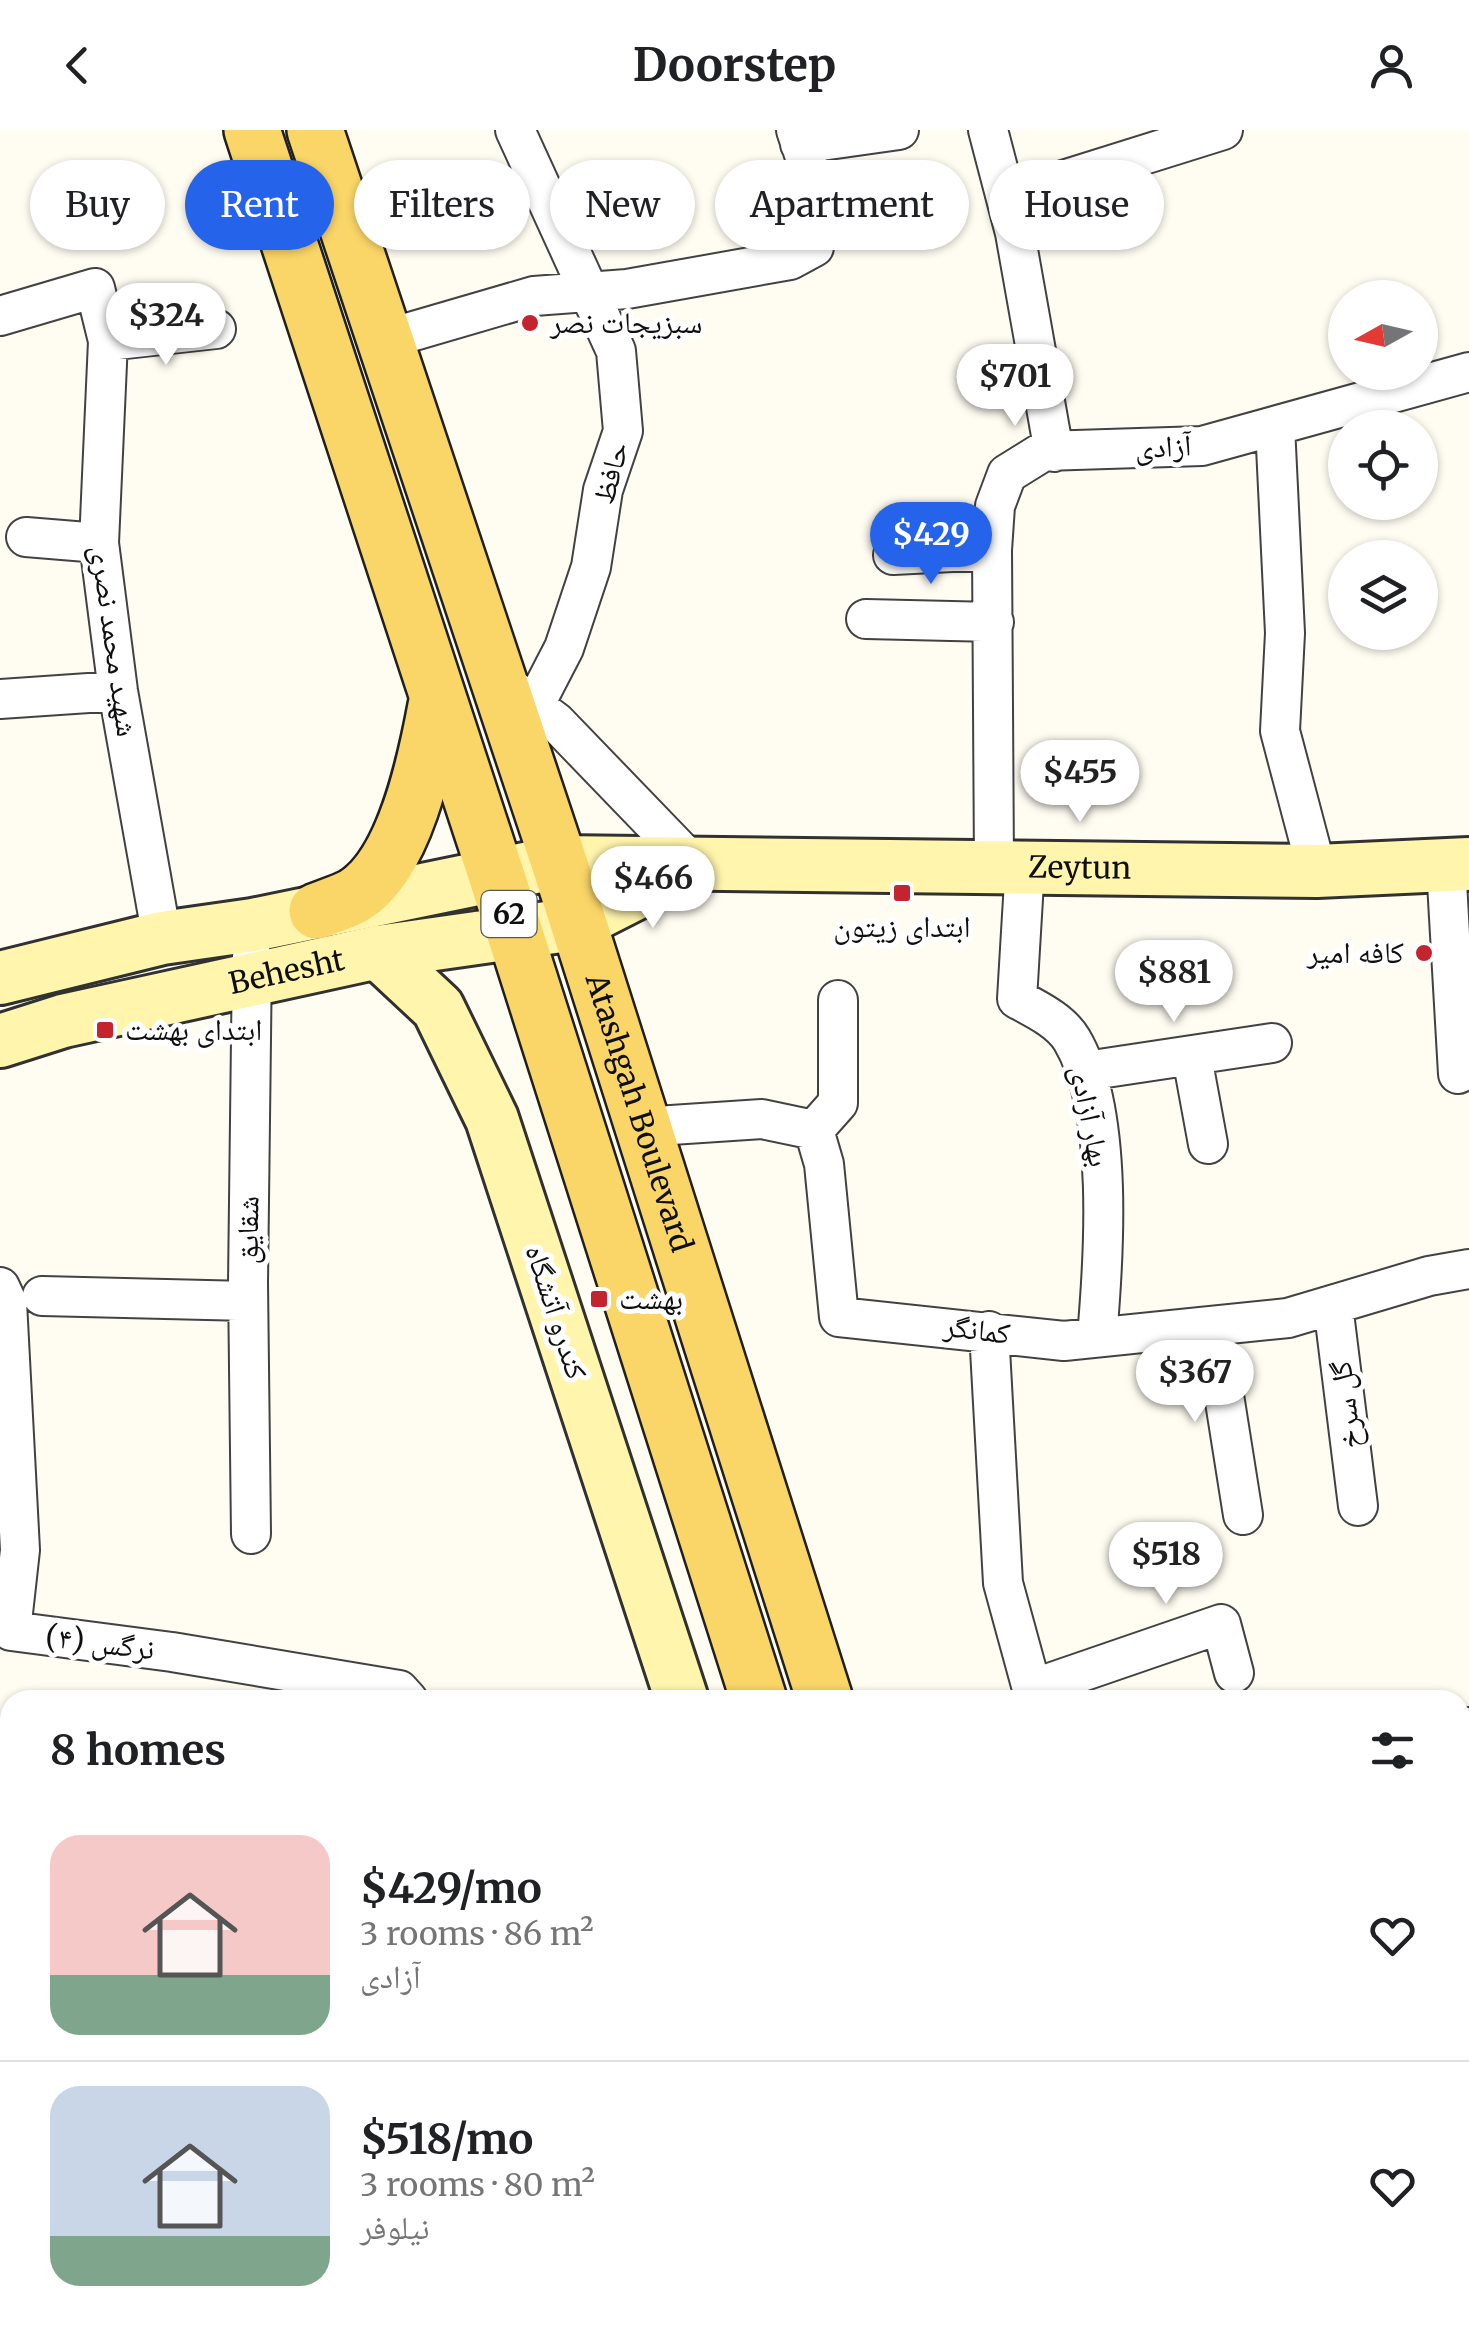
<!DOCTYPE html>
<meta charset="utf-8">
<style>
:root{--surface:#fff;--page:#f6f6f6;--text:#202124;--muted:#757577;--line:#e0e0e0;--accent:#2563eb}
body{margin:0;font-family:Merriweather,"Noto Naskh Arabic",serif;background:var(--page);color:var(--text);height:100vh;display:flex;flex-direction:column;font-size:38px;white-space:nowrap}
*{box-sizing:border-box;margin:0}
p{font-size:32px;color:var(--muted)}
.icon{flex:none;width:55px;height:55px;fill:none;stroke:currentColor;stroke-width:2;stroke-linecap:round;stroke-linejoin:round}
.map{position:relative;flex:1;overflow:hidden}
.panel{position:absolute;left:0px;top:1560px;width:1470px;height:642px;display:flex;flex-direction:column;background:var(--surface);border-radius:30px 30px 0 0;box-shadow:0 2px 8px #0004}
.panel>*{flex:none}
.guide{position:absolute;left:30px;top:30px;width:1410px;height:90px;display:flex;gap:20px}
.needle{width:65px;rotate:262deg}
.controls{position:absolute;left:1328px;top:150px;display:grid;gap:20px}
.controls a{display:grid;place-items:center;width:110px;height:110px;border-radius:50%;background:var(--surface);box-shadow:0 2px 8px #0004;font-size:50px}
.price{position:absolute;translate:-50% -85px;padding:0 22px;border-radius:35px;background:#fff;color:#222;font-size:32px;line-height:65px;filter:drop-shadow(0 2px 5px #0008)}
.price::after{content:'';position:absolute;left:50%;top:60px;width:30px;height:22px;margin-left:-15px;background:inherit;clip-path:polygon(0 0,100% 0,50% 100%)}
.price.selected{background:var(--accent);color:#fff}
ul{padding:0;list-style:none}
li{display:flex;align-items:center;gap:30px;height:250px;padding:0 50px}
li+li{border-top:2px solid var(--line)}
li span{display:grid;place-items:center;flex:none;width:280px;height:200px;border-radius:30px;color:#555}
li>.icon{margin-inline-start:auto}
span .icon{width:120px;height:120px;fill:#fffc;stroke-width:1}
li b{font-size:42px}
h2{display:flex;justify-content:space-between;align-items:center;height:120px;padding:0 50px;font-size:42px}
.chip{padding:0 35px;border-radius:45px;background:var(--surface);box-shadow:0 2px 8px #0004;font-size:35px;line-height:90px}
.chip.selected{background:var(--accent);color:#fff}
header{display:flex;justify-content:space-between;align-items:center;height:130px;padding:0 50px;background:var(--surface);font-size:45px;font-weight:700}
.map>svg:first-child{display:block}
.lines{fill:none;stroke-linecap:round;stroke-linejoin:round}
.minor-casing{stroke:#424242;stroke-width:42}
.secondary-casing{stroke:#313131;stroke-width:58}
.primary-casing{stroke:#202020;stroke-width:60}
.minor{stroke:#fff;stroke-width:38}
.secondary{stroke:#fff5ad;stroke-width:52}
.primary{stroke:#fad567;stroke-width:55}
.poi-dot{fill:#c3242e;stroke:#fff;stroke-width:4}
.labels{text-anchor:middle;stroke-width:10;stroke-linejoin:round;paint-order:stroke}
.shield{fill:#fff;stroke:#575757;stroke-width:2.5}
.shield-label{font-size:28px;font-weight:bold;fill:#0f0f0f}
.poi-label{font-size:30px;fill:#0f0f0f;stroke:#fff;text-anchor:start}
.street-label{font-size:30px;fill:#0f0f0f;stroke:#fff}
</style>
<header><svg class="icon" aria-label="back" viewBox="0 0 24 24"><path d="M15 5l-7 7 7 7"/></svg>Doorstep<svg class="icon" aria-label="person" viewBox="0 0 24 24"><circle cx="12" cy="8" r="4"/><path d="M4 21q1-7 8-7t8 7"/></svg></header>
<div class="map">
<svg width="1469" height="2202" viewBox="0 0 1469 2202">
<rect width="100%" height="100%" fill="#fffcf2"/>
<g class="lines">
<defs>
<path id="minor" d="M515 0 616 221 623 301 603 360 591 437 564 518 534 576
M988 0 1015 103 1054 322
M800 14 899 0
M1006 68 1223 0
M0 186 95 158 108 211 99 413 118 561 162 808
M383 210 534 166 627 159 790 130 814 117 818 67 796 0
M108 211 216 199
M1275 296 1285 503 1280 601 1317 741
M26 407 99 413
M893 425 992 420
M866 489 994 492
M516 562 556 592 693 734
M0 569 118 561
M994 735 992 420 995 376 1007 344 1044 321 1202 316 1469 242
M1025 735 1017 869C1036 879 1061 891 1072 910 1114 981 1104 1127 1097 1207
M1446 735 1458 944
M1192 927 1208 1014
M1086 941 1272 913
M641 997 762 989 814 1000 824 1034 839 1187 1064 1211 1288 1188 1429 1146 1469 1139
M814 1000 838 973V870
M0 1157 7 1172 20 1420 11 1501 172 1522 399 1560 408 1570
M42 1166 248 1171
M1333 1175 1358 1376
M1213 1196 1243 1385
M989 1201 1003 1453 1035 1570
M251 1404 248 1153 252 827
M1032 1559 1221 1494 1234 1543
M1460 1598 1469 1597
M1460 2174 1469 2190
M287 2192 289 2202
M656 2192 659 2202"/>
<g id="secondary">
<path d="M378 822 438 878 492 989 682 1570"/>
<path id="s1" d="M0 848 162 808 253 795 559 732 1317 741 1469 734"/>
<path id="s2" d="M0 911 63 891 378 822 575 794 687 737"/>
<path d="M882 2192 885 2202"/>
</g>
<g id="primary">
<path d="M252 0 496 744 759 1570"/>
<path id="s3" d="M315 0 559 732 825 1570"/>
<path d="M317 781C329 776 343 772 354 766 405 735 426 630 436 576"/>
<path d="M959 2192 962 2202"/>
<path d="M1025 2192 1028 2202"/>
</g>
</defs>
<!-- minor casing -->
<use href="#minor" class="minor-casing"/>
<!-- secondary casing -->
<use href="#secondary" class="secondary-casing"/>
<!-- primary casing -->
<use href="#primary" class="primary-casing"/>
<!-- minor -->
<use href="#minor" class="minor"/>
<!-- secondary -->
<use href="#secondary" class="secondary"/>
<!-- primary -->
<use href="#primary" class="primary"/>
</g>
<!-- markers -->
<g class="poi-dot">
<circle cx="530" cy="193" r="10"/>
<rect x="892" y="753" width="20" height="20" rx="5"/>
<circle cx="1424" cy="823" r="10"/>
<rect x="95" y="890" width="20" height="20" rx="5"/>
<rect x="589" y="1159" width="20" height="20" rx="5"/>
</g>
<g class="labels">
<!-- shield labels -->
<rect class="shield" x="481.5" y="761" width="55" height="46" rx="8"/>
<g class="shield-label">
<text x="509" y="794">62</text>
</g>
<!-- poi labels -->
<g class="poi-label">
<text x="550" y="203">سبزیجات نصر</text>
<text x="902" y="807" text-anchor="middle">ابتدای زیتون</text>
<text x="1404" y="833" text-anchor="end">کافه امیر</text>
<text x="125" y="910">ابتدای بهشت</text>
<text x="619" y="1179">بهشت</text>
</g>
<!-- street labels -->
<g class="street-label">
<text transform="translate(1163 317) rotate(-3)" y="10">آزادی</text>
<text transform="translate(611 343) rotate(-75)" y="10">حافظ</text>
<text transform="translate(114 511) rotate(82)" y="10">شهید محمد نصری</text>
<text dy="10" stroke="none"><textPath href="#s1" startOffset="1092">Zeytun</textPath></text>
<text dy="10" stroke="none"><textPath href="#s2" startOffset="295">Behesht</textPath></text>
<text dy="10" stroke="none"><textPath href="#s3" startOffset="1035">Atashgah Boulevard</textPath></text>
<text transform="translate(1090 986) rotate(79)" y="10">بهار آزادی</text>
<text transform="translate(248 1100) rotate(-89)" y="10">شقایق</text>
<text transform="translate(556 1182) rotate(72)" y="10">کندرو آتشگاه</text>
<text transform="translate(977 1200) rotate(7)" y="10">کمانگر</text>
<text transform="translate(1346 1275) rotate(-97)" y="10">گل سرخ</text>
<text transform="translate(100 1513) rotate(7)" y="10">نرگس (۴)</text>
</g>
</g>
</svg>
<div class="controls">
<a><svg class="needle" viewBox="-14 -14 28 28"><path d="M0-13l5 13h-10z" fill="#e53935"/><path d="M0 13l5-13h-10z" fill="#757577"/></svg></a>
<a><svg class="icon" aria-label="locate" viewBox="0 0 24 24"><circle cx="12" cy="12" r="6"/><path d="M12 2v4M12 18v4M2 12h4M18 12h4"/></svg></a>
<a><svg class="icon" aria-label="layers" viewBox="0 0 24 24"><path d="M12 4l9 5-9 5-9-5zM3 14l9 5 9-5"/></svg></a>
</div>
<b class="price" style="left:166px;top:238px">$324</b>
<b class="price" style="left:1015px;top:299px">$701</b>
<b class="price selected" style="left:931px;top:457px">$429</b>
<b class="price" style="left:1080px;top:695px">$455</b>
<b class="price" style="left:653px;top:801px">$466</b>
<b class="price" style="left:1174px;top:895px">$881</b>
<b class="price" style="left:1195px;top:1295px">$367</b>
<b class="price" style="left:1166px;top:1477px">$518</b>
<div class="guide">
<a class="chip">Buy</a>
<a class="chip selected">Rent</a>
<a class="chip">Filters</a>
<a class="chip">New</a>
<a class="chip">Apartment</a>
<a class="chip">House</a>
</div>
<section class="panel">
<h2>8 homes<svg class="icon" aria-label="filters" viewBox="0 0 24 24"><path d="M4 7h16M4 17h16"/><circle cx="9" cy="7" r="2"/><circle cx="15" cy="17" r="2"/></svg></h2>
<ul>
<li><span style="background:linear-gradient(#f6c9c9 70%,#7fa58c 0)"><svg class="icon" aria-label="home" viewBox="0 0 24 24"><path d="M3 11l9-7 9 7M6 9v11h12V9"/></svg></span><div><b>$429/mo</b><p>3 rooms · 86 m²</p><p>آزادی</p></div><svg class="icon" aria-label="heart" viewBox="0 0 24 24"><path d="M12 20l-8-8c-3-5 5-10 8-4 3-6 11-1 8 4z"/></svg></li>
<li><span style="background:linear-gradient(#c9d6e8 75%,#7fa58c 0)"><svg class="icon" aria-label="home" viewBox="0 0 24 24"><path d="M3 11l9-7 9 7M6 9v11h12V9"/></svg></span><div><b>$518/mo</b><p>3 rooms · 80 m²</p><p>نیلوفر</p></div><svg class="icon" aria-label="heart" viewBox="0 0 24 24"><path d="M12 20l-8-8c-3-5 5-10 8-4 3-6 11-1 8 4z"/></svg></li>
</ul>
</section>
</div>
